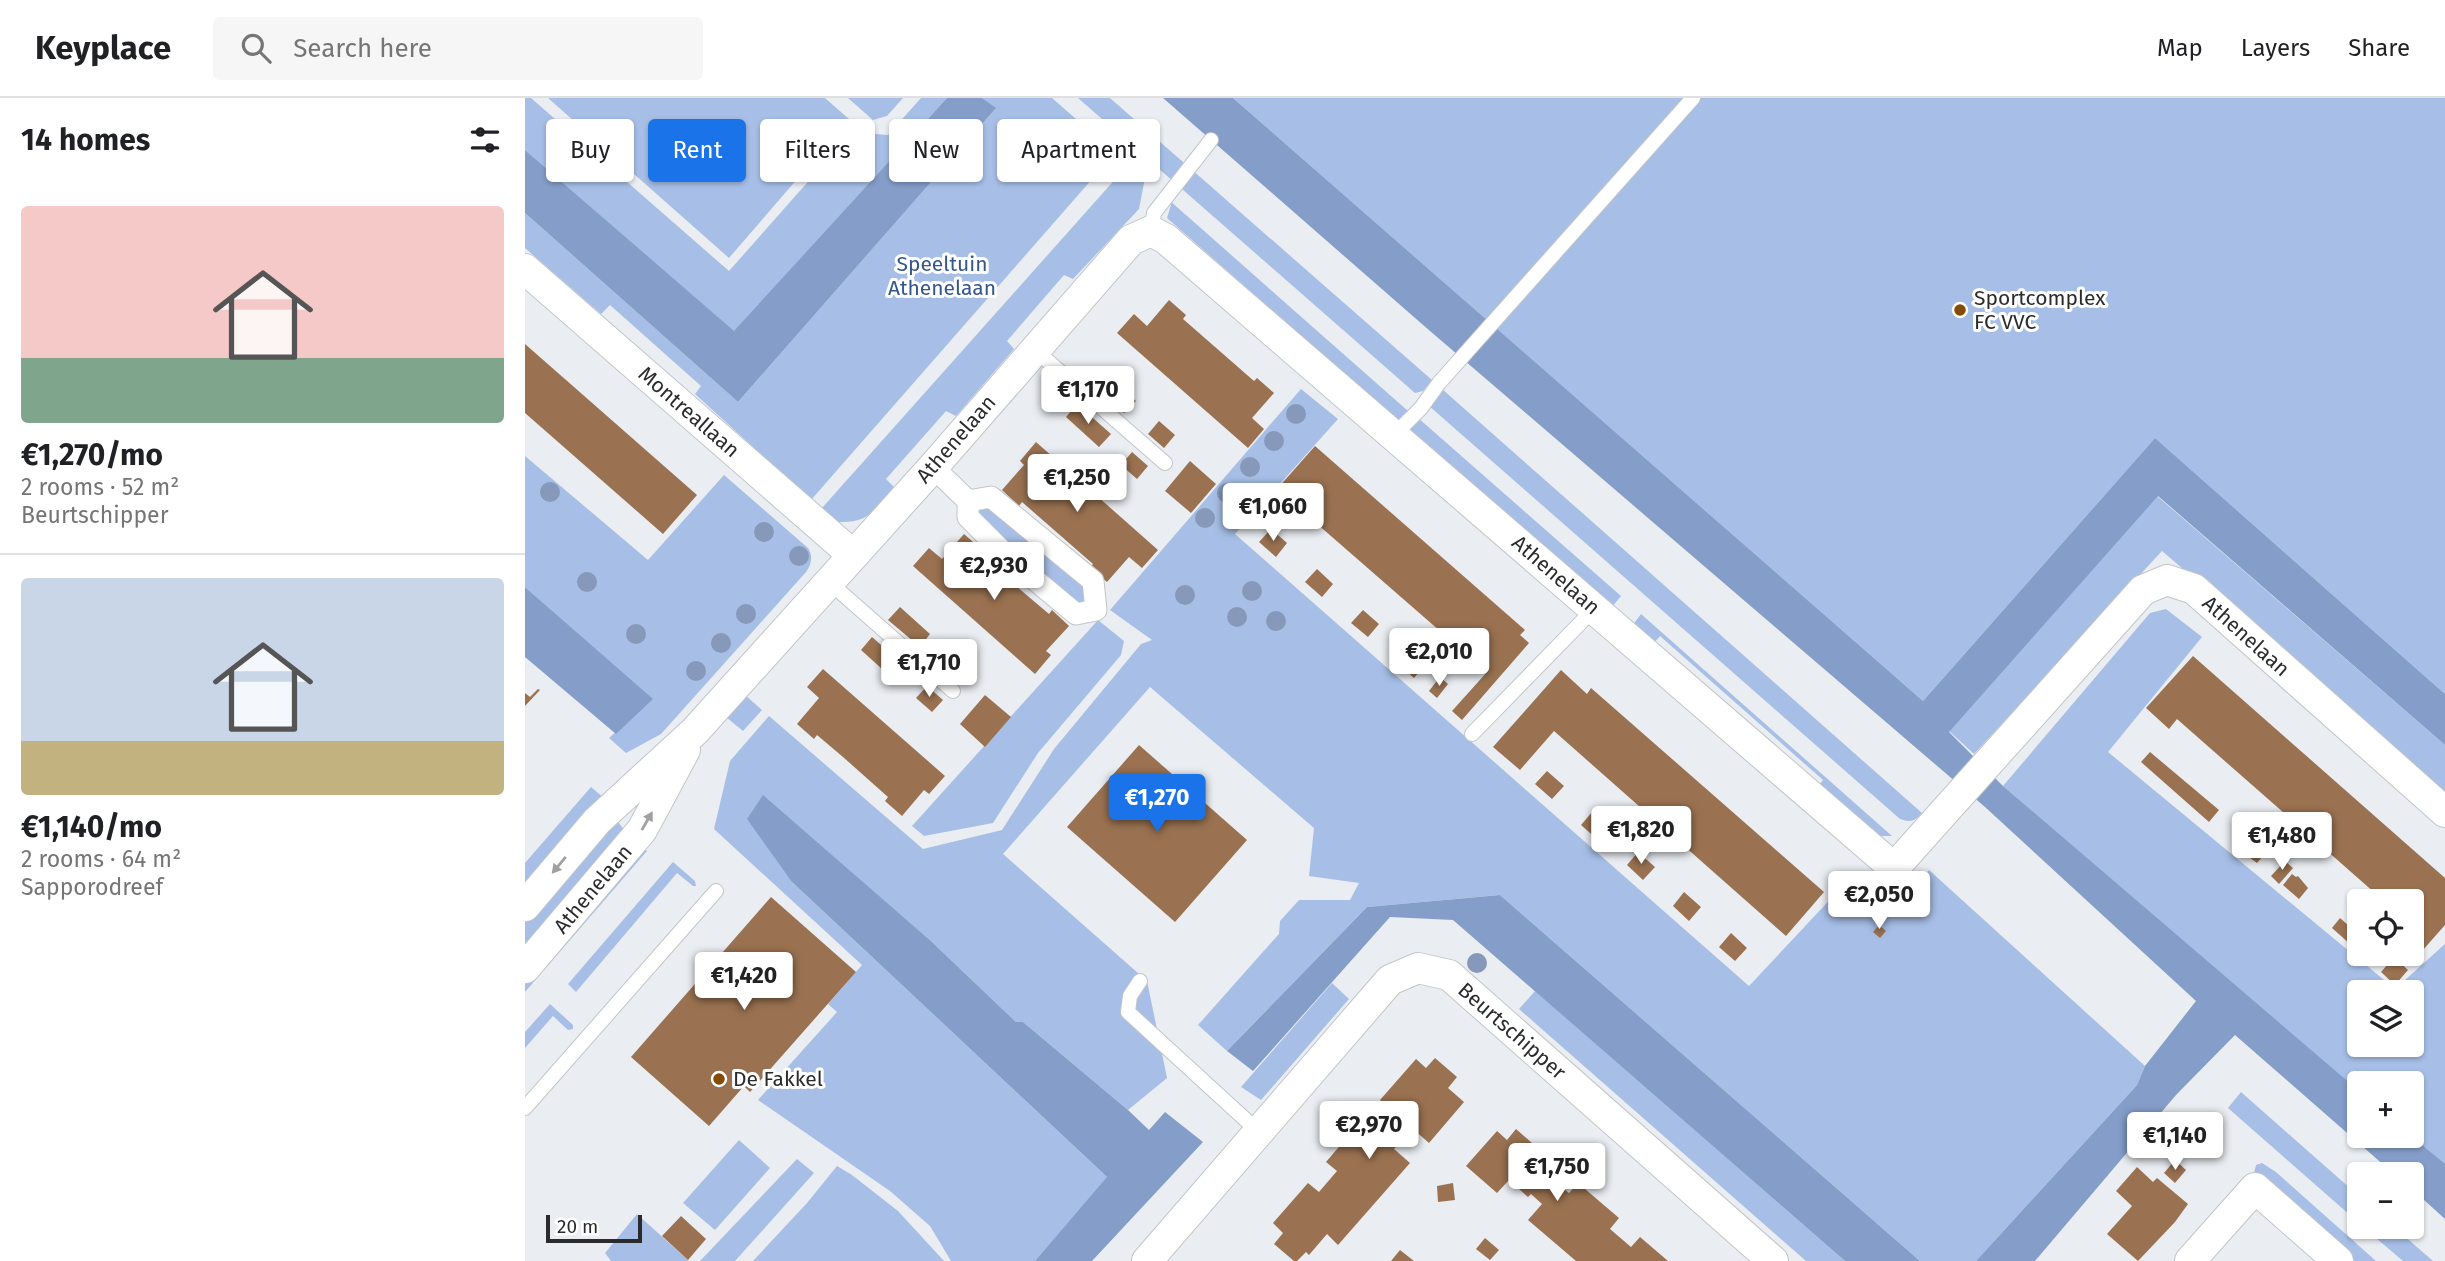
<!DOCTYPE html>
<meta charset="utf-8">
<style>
:root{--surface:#fff;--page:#f6f6f6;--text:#202124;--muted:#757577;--line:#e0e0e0;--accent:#1a73e8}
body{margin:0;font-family:"Fira Sans",sans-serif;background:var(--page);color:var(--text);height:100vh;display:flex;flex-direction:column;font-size:26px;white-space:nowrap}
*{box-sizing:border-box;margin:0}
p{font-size:23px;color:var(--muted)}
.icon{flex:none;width:38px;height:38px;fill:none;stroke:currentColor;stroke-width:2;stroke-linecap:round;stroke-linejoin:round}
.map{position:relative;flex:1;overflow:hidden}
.side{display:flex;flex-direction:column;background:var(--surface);width:525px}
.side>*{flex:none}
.banner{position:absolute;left:21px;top:21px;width:665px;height:63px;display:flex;gap:14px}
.buttons{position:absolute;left:1822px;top:791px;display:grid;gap:14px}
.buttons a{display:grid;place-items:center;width:77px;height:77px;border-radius:7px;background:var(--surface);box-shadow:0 2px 5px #0004;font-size:35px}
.scale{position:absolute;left:21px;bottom:18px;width:96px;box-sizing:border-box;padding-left:7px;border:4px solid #2a2b2d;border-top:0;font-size:19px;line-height:24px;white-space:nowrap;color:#2a2b2d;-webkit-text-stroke:5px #fff;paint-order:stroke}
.price{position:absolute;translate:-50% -60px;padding:0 16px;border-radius:7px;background:#fff;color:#222;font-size:23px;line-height:46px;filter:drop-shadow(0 2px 4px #0008)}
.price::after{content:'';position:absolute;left:50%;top:42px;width:21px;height:16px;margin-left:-10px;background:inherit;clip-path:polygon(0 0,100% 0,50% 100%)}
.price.on{background:var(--accent);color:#fff}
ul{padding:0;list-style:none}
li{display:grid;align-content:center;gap:14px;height:371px;padding:0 21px}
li+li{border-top:2px solid var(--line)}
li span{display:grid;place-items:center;height:217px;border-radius:7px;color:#555}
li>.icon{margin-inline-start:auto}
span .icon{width:126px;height:126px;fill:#fffc;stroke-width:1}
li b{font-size:30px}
h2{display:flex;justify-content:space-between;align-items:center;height:84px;padding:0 21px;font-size:30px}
.chip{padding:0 24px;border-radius:7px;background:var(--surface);box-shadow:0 2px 5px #0004;font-size:24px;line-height:63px}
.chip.on{background:var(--accent);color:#fff}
header{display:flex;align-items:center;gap:42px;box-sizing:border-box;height:98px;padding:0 35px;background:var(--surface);border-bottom:2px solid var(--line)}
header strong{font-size:33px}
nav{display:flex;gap:38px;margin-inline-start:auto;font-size:24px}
.search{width:490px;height:63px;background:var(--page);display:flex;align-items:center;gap:18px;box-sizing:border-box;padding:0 24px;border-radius:7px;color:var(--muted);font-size:26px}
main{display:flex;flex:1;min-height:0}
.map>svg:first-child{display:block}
.green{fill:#a7bfe7;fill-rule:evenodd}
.water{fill:#859ec9}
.building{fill:#9a7251}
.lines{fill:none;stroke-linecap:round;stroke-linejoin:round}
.service-casing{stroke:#c2c5ca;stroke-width:16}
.pedestrian-casing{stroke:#c2c5ca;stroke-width:23}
.minor-casing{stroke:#c2c5ca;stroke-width:32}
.service{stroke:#fff;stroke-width:14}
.pedestrian{stroke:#fff;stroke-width:21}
.minor{stroke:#fff;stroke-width:30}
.tree{fill:#8699ba}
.oneway{fill:#9fa0a0}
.poi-dot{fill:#864b05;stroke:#fff;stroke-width:2.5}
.labels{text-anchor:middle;stroke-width:6;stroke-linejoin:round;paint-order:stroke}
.park-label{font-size:21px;fill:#35558d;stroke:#fff}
.poi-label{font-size:21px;fill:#2a2b2d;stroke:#fff;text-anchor:start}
.street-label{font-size:21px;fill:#2a2b2d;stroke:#fff}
</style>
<header>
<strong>Keyplace</strong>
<div class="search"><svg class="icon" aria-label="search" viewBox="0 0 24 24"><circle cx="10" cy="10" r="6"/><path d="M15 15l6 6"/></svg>Search here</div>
<nav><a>Map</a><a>Layers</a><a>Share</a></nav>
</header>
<main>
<section class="side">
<h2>14 homes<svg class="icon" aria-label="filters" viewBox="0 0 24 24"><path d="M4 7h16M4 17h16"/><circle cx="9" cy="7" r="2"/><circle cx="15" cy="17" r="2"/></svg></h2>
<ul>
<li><span style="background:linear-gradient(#f6c9c9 70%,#7fa58c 0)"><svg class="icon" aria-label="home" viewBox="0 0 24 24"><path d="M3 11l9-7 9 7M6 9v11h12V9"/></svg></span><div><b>€1,270/mo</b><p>2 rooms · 52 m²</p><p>Beurtschipper</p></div></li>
<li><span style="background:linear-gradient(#c9d6e8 75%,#c2b280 0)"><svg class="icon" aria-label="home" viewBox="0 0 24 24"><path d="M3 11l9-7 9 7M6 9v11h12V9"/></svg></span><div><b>€1,140/mo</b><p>2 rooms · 64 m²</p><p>Sapporodreef</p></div></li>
</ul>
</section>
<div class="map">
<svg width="1920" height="1163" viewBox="0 0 1920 1163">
<rect width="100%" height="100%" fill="#eaedf2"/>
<!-- green -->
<path class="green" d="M0 0H6L204 173 327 34 363 37 396 0H422L209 234 0 52Z
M23 0H300L324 21 204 160Z
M323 0H378L362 18 348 22Z
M457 0H527L590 55 286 402 170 296 176 288 85 207 76 216 0 150V115L213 304 470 11Z
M553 0H585L907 282 898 293 890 295Z
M708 0H1920V596L1630 340 1398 603Z
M602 68 620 80 614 111 548 181 539 177 482 243 489 251 431 318 421 313 361 381 369 389C349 413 345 425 312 424L297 410Z
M644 102 883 313 873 323 642 120 646 107Z
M776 291 813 321 710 436 1224 888 1329 776 1368 813 1404 772 1620 968 1612 987 1451 1163H1395L975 797 842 809 702 953 673 927 754 836 755 823 774 802H825L834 785 784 778 789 730 625 589 478 756 622 883 642 980 603 1012 498 924H491L408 845 267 784 583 1080 510 1163H426L405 1128 365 1093 233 1002 312 914 303 906 337 867 189 731 205 663 244 618 398 751 477 732 529 651 616 546 627 542 585 512Z
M917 291 1397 715C1391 723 1385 725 1375 721L903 307Z
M892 319 1096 498 1086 510 882 330Z
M0 358 123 462 199 377 283 450C288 458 287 466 281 474L136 636 101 655 84 640 127 601 0 489Z
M1632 398 1920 647V695L1637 453 1449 656 1424 633Z
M458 407H464L556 484 563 493V502L556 508 536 498 453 414Z
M1641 511 1677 539 1583 654 1870 891 1920 846V1070L1886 1038V985H1834V996L1478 688 1625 515ZM1834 894H1886V947H1834Z
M1116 516 1367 738H1354L1291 691 1298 682 1135 538 1128 546 1107 528Z
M573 522 599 543 596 557 513 655 468 725 399 738 387 728Z
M220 597 237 612 218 633 201 619Z
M66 689 79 700 0 795V765Z
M87 724 94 725 99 732 0 856V822Z
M115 748 122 753 0 894V882Z
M148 764 170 783 171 788H168L152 775 51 894 43 886Z
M807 885 824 901 736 1002 716 989Z
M1010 893 1320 1163H1281L994 911Z
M25 906 48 927V931L43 932 28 918 0 950V934Z
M1716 994 1834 1098V1125L1703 1010Z
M214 1042 245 1070 190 1132 158 1105Z
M272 1061 289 1075 210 1163H175Z
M1737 1065 1751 1074 1851 1163H1830L1729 1075 1731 1067Z
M312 1068 327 1077 373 1113 419 1163H228L282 1105Z
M112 1116 164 1163H86L80 1155Z
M1838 1129H1869L1908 1163H1878Z"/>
<!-- water -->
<path class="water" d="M422 0H457L471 10 213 304 0 115V52L209 233Z
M638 0H708L1398 603 1630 340 1920 596V647L1633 398 1424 634 1478 688 1834 993V1038H1886L1920 1066V1121L1887 1091 1886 1076H1869L1710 937 1651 997 1510 1163H1451L1612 987 1620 968 1671 903 1460 709 905 233Z
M0 489 128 601 91 636 0 559Z
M238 697 408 845 491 924H498L603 1012 624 1032 640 1014 678 1044 567 1163H510L582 1079 267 784 222 721Z
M975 797 1395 1163H1320L928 822 865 819 728 973 702 953 842 809Z"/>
<!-- building -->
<path class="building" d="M644 202 661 217 658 221 729 283 732 280 749 295 727 320 739 331 723 350 592 235 609 216 622 228Z
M0 246 172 397 138 436 0 315Z
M579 275 611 303 599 315 568 288Z
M552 306 586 336 574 349 541 319Z
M634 323 650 337 639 350 623 336Z
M511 344 633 452 617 470 604 459 582 484 565 470 568 466 497 404 494 408 477 392 499 367 495 363Z
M790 348 1000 532 995 537 1004 545 937 622 927 613 962 574 752 391Z
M607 354 623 368 612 381 596 367Z
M665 363 691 386 666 415 640 393Z
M746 431 762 445 751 459 734 444Z
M439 436 456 451 453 454 478 477 524 516 527 512 544 528 521 553 526 557 510 576 388 468 404 450 417 461Z
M792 471 808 486 797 499 780 484Z
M375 509 405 536 395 549 363 522Z
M838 512 854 526 843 539 826 525Z
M347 539 379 567 367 580 336 552Z
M884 552 901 566 889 580 872 565Z
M429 557 445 570 434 583 418 569Z
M1668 558 1920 780V827L1897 853 1886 843V803H1859L1652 621 1644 631 1621 610Z
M298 571 420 678 404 696 399 692 377 718 360 703 363 699 318 659 292 637 289 641 272 626 294 600 282 589Z
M1036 572 1062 596 1066 590 1299 794 1261 838 1029 633 995 672 968 649Z
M915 579 923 586 912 600 904 593Z
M402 588 418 602 407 614 391 600Z
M13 591 15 592 0 608V595L5 599Z
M460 597 486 619 460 649 435 626Z
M614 647 722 742 650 824 542 729Z
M1625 654 1694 712 1684 724 1616 664Z
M1022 673 1039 688 1027 701 1010 686Z
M1068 713 1084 729 1073 742 1056 727Z
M1732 744 1742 753 1732 765 1721 757Z
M1113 754 1130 769 1118 782 1102 767Z
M1760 763 1768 770 1754 786 1746 778Z
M1767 776 1771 779 1773 778 1783 790 1774 801 1758 787Z
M1159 794 1176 809 1164 823 1148 808Z
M246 799 331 874 225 994 219 988 184 1028 106 959Z
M1815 820 1834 837V854L1807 830Z
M1354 827 1361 833 1355 840 1348 834Z
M1206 835 1222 850 1210 863 1194 849Z
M1836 856H1854L1847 865Z
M1869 859 1883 872 1870 887 1856 874Z
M910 960 932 979 923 990 939 1004 904 1045 887 1030 869 1051 885 1065 813 1147 802 1136 784 1157 781 1154 772 1163H769L749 1146 758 1135 748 1125 783 1085 794 1094 812 1073 801 1064 836 1023 847 1032 865 1012 855 1002 891 961 901 970Z
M991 1031 1032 1067 1023 1077 1034 1087 1044 1095 1053 1085 1094 1120 1085 1131 1106 1149 1115 1139 1143 1163H1051L1003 1122 1017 1106 1006 1096 1003 1099 984 1082 972 1095 941 1068 972 1033 982 1042Z
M1650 1062 1661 1072 1650 1085 1639 1075Z
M1612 1069 1628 1084 1632 1080 1663 1106 1650 1124 1613 1163 1582 1136 1607 1108 1591 1093Z
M928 1085 930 1102 913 1104 912 1088Z
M156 1118 181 1141 163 1162 137 1138Z
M960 1140 974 1152 965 1162 951 1151Z
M875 1152 889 1163H866Z"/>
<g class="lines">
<defs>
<path id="service" d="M626 133 629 115 686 42
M509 251 640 365
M869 337 896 310 914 285 1168 0
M304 484 428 593
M947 636 1070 510
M615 883 605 898 603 914 734 1034
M0 1010 191 793"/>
<path id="pedestrian" d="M408 369 443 403V419L485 461 551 516 571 512 568 483 466 399 443 403"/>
<path id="minor" d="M0 171 328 457
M0 808 72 723 170 633 408 369 606 142 626 133 641 141 1369 770 1618 492 1642 482 1669 491 1920 714
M0 870 117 732 160 652
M622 1163 865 882 893 870 924 877 1248 1163
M1665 1163 1730 1090 1813 1163"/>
</defs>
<!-- service casing -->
<use href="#service" class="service-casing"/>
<!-- pedestrian casing -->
<use href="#pedestrian" class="pedestrian-casing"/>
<!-- minor casing -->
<use href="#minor" class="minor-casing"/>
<!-- service -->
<use href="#service" class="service"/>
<!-- pedestrian -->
<use href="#pedestrian" class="pedestrian"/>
<!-- minor -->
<use href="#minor" class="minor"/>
</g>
<!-- trees -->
<g class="tree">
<circle cx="771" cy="316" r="10"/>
<circle cx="749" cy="343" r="10"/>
<circle cx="725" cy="369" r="10"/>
<circle cx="25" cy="394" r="10"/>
<circle cx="702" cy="395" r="10"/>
<circle cx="680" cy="420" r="10"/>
<circle cx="239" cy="434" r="10"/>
<circle cx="274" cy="458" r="10"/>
<circle cx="62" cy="484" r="10"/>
<circle cx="727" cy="493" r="10"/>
<circle cx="660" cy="497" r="10"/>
<circle cx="221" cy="516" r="10"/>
<circle cx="712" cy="519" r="10"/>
<circle cx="751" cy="523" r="10"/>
<circle cx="111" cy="536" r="10"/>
<circle cx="196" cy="545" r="10"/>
<circle cx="171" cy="573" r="10"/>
<circle cx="952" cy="865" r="10"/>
</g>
<!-- one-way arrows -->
<defs><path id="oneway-solid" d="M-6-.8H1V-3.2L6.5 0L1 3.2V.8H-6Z" transform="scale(1.75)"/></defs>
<g class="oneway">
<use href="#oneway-solid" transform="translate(122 723) rotate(-60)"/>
<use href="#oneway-solid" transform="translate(34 767) rotate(130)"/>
</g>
<!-- markers -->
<g class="poi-dot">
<circle cx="1435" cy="212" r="7"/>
<circle cx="194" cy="981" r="7"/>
</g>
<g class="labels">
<!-- park labels -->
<g class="park-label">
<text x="417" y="173">Speeltuin<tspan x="417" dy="24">Athenelaan</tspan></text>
</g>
<!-- poi labels -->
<g class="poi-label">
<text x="1449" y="207">Sportcomplex<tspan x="1449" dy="24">FC VVC</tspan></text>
<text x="208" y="988">De Fakkel</text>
</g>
<!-- street labels -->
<g class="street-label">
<text transform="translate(164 314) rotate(41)" y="7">Montreallaan</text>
<text transform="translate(431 341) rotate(-49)" y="7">Athenelaan</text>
<text transform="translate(1031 477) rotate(41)" y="7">Athenelaan</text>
<text transform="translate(1721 538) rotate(42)" y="7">Athenelaan</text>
<text transform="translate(68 791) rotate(-50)" y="7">Athenelaan</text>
<text transform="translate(987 933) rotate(41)" y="7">Beurtschipper</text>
</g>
</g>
</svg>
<div class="buttons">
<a><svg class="icon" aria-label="locate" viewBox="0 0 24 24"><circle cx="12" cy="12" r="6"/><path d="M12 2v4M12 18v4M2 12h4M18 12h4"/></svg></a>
<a><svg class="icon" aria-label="layers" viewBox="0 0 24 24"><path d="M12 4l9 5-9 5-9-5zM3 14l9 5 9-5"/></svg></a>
<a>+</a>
<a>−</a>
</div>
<div class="scale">20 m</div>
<b class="price" style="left:563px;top:328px">€1,170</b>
<b class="price" style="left:552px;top:416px">€1,250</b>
<b class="price" style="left:748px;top:445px">€1,060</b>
<b class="price" style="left:469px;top:504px">€2,930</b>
<b class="price" style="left:914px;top:590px">€2,010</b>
<b class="price" style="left:404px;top:601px">€1,710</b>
<b class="price on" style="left:632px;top:736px">€1,270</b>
<b class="price" style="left:1116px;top:768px">€1,820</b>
<b class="price" style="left:1757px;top:774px">€1,480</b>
<b class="price" style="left:1354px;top:833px">€2,050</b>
<b class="price" style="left:219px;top:914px">€1,420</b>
<b class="price" style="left:844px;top:1063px">€2,970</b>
<b class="price" style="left:1650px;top:1074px">€1,140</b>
<b class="price" style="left:1032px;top:1105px">€1,750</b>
<div class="banner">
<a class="chip">Buy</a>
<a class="chip on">Rent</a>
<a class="chip">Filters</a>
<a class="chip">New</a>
<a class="chip">Apartment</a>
</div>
</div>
</main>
